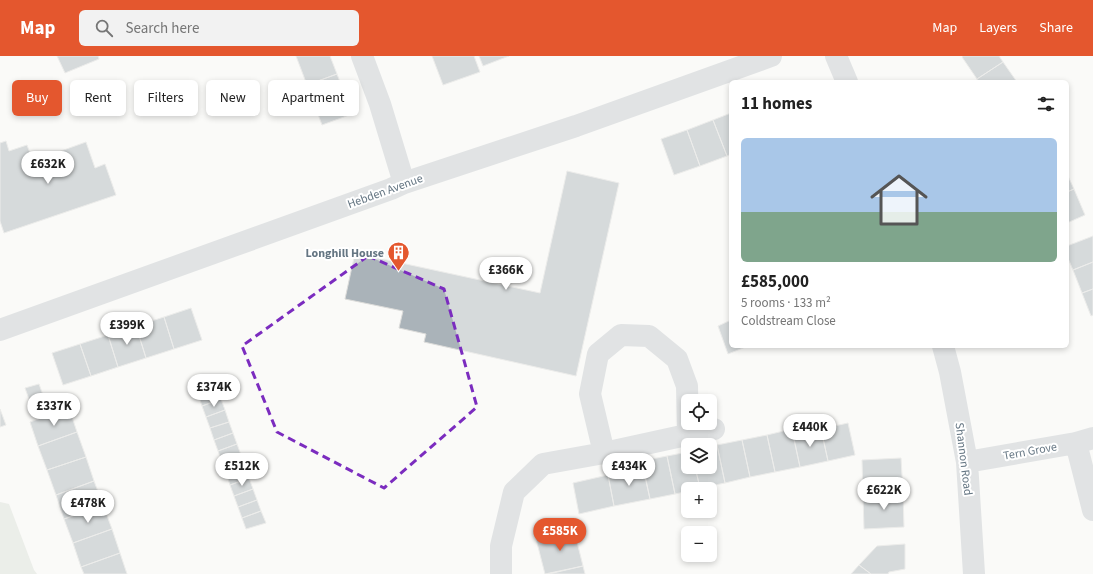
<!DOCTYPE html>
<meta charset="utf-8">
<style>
:root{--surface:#fff;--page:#f2f2f2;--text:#222;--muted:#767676;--accent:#e4572e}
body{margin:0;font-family:"Source Sans 3",sans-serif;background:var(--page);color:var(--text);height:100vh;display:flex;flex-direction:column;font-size:15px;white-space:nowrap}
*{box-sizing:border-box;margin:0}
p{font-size:13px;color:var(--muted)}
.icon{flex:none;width:22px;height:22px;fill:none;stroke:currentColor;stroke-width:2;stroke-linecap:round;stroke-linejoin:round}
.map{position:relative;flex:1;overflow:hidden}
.drawer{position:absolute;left:729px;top:24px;width:340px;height:268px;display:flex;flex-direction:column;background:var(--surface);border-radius:6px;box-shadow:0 2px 6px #0003}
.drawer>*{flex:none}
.hud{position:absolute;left:12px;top:24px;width:380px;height:36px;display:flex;gap:8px}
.buttons{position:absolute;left:681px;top:338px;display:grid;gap:8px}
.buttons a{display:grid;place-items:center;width:36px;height:36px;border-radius:6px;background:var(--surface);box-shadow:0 2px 6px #0003;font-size:20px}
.price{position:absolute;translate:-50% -34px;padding:0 9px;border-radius:14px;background:#fff;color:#222;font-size:13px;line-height:26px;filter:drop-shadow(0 1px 2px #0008)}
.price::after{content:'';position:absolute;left:50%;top:24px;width:12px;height:9px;margin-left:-6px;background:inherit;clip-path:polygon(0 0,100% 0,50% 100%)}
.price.on{background:var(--accent);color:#fff}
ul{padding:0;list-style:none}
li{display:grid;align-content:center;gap:8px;height:212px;padding:0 12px}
li span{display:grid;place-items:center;height:124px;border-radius:6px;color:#555}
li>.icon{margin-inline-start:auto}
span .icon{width:72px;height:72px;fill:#fffc;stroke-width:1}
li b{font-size:17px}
h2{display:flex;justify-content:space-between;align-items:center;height:48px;padding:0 12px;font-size:17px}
.pill{padding:0 14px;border-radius:6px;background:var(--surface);box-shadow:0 2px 6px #0003;font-size:14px;line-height:36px}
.pill.on{background:var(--accent);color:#fff}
header{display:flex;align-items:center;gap:24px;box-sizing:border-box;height:56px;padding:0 20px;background:var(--accent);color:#fff}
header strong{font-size:19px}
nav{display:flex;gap:22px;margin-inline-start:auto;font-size:14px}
.search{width:280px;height:36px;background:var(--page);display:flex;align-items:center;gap:10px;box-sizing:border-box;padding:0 14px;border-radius:6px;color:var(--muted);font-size:15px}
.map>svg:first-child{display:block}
.green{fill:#dadfd7}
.building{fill:#aab3b9;stroke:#dcdcda}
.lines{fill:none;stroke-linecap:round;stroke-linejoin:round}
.minor{stroke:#c3c8cc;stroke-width:22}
.marked{fill:none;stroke:#7b2cbf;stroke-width:3;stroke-dasharray:8 5;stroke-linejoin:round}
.labels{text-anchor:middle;stroke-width:4;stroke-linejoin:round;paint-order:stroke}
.street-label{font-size:12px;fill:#657683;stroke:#fff}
.poi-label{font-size:12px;font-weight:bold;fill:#657683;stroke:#fff;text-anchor:end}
</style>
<header>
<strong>Map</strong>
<div class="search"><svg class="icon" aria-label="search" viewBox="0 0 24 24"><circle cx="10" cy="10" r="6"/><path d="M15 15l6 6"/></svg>Search here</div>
<nav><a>Map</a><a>Layers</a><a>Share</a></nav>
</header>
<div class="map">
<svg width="1093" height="518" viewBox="0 0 1093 518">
<rect width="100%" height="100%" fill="#fafaf8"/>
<!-- green -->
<path class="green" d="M0 446 9 448 34 514 37 518H0Z"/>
<!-- building -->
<path class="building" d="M57 0H98L99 3 65 17Z
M296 0H330L337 18 307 29Z
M432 0H474L480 16 443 29Z
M479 0H509L483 10Z
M963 0H999L1003 6 977 23 962 1Z
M1003 6 1017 26H978L977 23Z
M337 18 352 58 322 69 307 29Z
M731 57V98L727 100 713 64Z
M713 64 727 100 700 110 687 74Z
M687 74 700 110 674 119 661 83Z
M6 85 9 95 27 89 33 105 86 86 95 112 105 108 116 139 4 177 0 165V87Z
M567 115 619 127 576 320 424 286 426 278 399 272 403 255 345 243 355 197 540 237Z
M1067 118 1074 133 1067 136Z
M1074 133 1085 159 1067 167V136Z
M1093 180V206L1073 214 1067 200V190Z
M1093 206V233L1082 237 1073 214Z
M1093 233V259L1091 260 1082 237Z
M191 252 202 284 174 293 164 261Z
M164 261 174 293 146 302 136 270Z
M731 264V290H748L728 298 718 270Z
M136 270 146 302 118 311 108 279Z
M108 279 118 311 91 320 80 288Z
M80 288 91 320 63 329 52 297Z
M39 328 44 342 30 346 25 332Z
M218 332 221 343 202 350 198 338Z
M221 343 225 354 206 361 202 350Z
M69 352 77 376 38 390 30 366Z
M0 353 6 369 0 371Z
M225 354 229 366 210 372 206 361Z
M229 366 233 377 214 384 210 372Z
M848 367 855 399 828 405 821 373Z
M792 373 800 411 775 416 767 379Z
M821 373 828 405 800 411 793 379Z
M77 376 86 401 47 414 38 390Z
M233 377 237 388 218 395 214 384Z
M767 379 775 416 750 421 742 384Z
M742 384 750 421 725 427 717 389Z
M237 388 241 399 222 406 218 395Z
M717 389 725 427 700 432 695 411H710V391Z
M688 396V411H695L700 432 688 433V435L675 438 667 400Z
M241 399 245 410 226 417 222 406Z
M667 400 675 438 650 443 642 405Z
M86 401 94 425 56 439 47 414Z
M901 402 903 437 863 439 862 404Z
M245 410 249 422 230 429 226 417Z
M643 412 650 443 614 450 608 419Z
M608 419 614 450 579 458 573 427Z
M249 422 253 433 234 440 230 429Z
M94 425 103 449 64 463 56 439Z
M253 433 257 444 238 451 234 440Z
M903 437 904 471 864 473 863 439Z
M257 444 261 455 242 462 238 451Z
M103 449 112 473 73 487 64 463Z
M261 455 266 467 246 473 242 462Z
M112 473 120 497 81 511 73 487Z
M574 474 583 510 545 518 536 483Z
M905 488V513L889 516 888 518H871L859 509 877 490Z
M120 497 127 518H84L81 511Z
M859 509 871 518H851Z
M583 510 585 518H549Z"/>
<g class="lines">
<!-- minor -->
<path class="minor" d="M362 0 380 48 404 127
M836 0 847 26
M0 274 391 133 404 127 576 70 771 0
M943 290 950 316 967 406 974 518
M1076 387 1093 454
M604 397 590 338 598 298 621 279 649 280 677 303 687 330 688 379
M967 406 1076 387 1093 382
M501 518V490L514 436 543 408 604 397 714 373"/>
</g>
<!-- marked area -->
<path d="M0 0H1093V518H0ZM368 200 444 233 477 351 384 432 277 376 242 290Z" fill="#fafaf8" fill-opacity=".55" fill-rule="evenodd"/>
<path class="marked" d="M368 200 444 233 477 351 384 432 277 376 242 290Z"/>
<!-- icons -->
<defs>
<symbol id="building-pin" viewBox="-11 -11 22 30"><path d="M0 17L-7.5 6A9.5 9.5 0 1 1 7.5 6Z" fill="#e4572e" stroke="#fff"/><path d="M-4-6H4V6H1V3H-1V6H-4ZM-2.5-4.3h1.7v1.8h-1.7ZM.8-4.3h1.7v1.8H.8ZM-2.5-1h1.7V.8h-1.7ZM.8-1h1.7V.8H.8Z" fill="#fff"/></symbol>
</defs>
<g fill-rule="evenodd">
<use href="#building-pin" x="386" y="184" width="25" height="34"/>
</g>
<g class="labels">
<!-- street labels -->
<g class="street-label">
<text transform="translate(385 135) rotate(-20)" y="4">Hebden Avenue</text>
<text transform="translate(1030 395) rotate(-10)" y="4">Tern Grove</text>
<text transform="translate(964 403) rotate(83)" y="4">Shannon Road</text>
</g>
<!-- poi labels -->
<g class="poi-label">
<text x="384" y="201">Longhill House</text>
</g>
</g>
</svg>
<div class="buttons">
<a><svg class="icon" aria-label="locate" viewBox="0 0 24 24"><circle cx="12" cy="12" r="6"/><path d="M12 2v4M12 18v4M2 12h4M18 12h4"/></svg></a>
<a><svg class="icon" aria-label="layers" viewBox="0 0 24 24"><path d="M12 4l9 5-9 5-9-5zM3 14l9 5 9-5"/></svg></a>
<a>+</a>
<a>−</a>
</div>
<b class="price" style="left:48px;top:129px">£632K</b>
<b class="price" style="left:506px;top:235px">£366K</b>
<b class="price" style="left:127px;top:290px">£399K</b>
<b class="price" style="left:214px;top:352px">£374K</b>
<b class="price" style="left:54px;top:371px">£337K</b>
<b class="price" style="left:810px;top:392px">£440K</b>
<b class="price" style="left:242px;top:431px">£512K</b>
<b class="price" style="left:629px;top:431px">£434K</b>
<b class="price" style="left:884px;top:455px">£622K</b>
<b class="price" style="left:88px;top:468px">£478K</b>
<b class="price on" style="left:560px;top:496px">£585K</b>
<div class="hud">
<a class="pill on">Buy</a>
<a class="pill">Rent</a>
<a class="pill">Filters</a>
<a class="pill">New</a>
<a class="pill">Apartment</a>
</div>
<section class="drawer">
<h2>11 homes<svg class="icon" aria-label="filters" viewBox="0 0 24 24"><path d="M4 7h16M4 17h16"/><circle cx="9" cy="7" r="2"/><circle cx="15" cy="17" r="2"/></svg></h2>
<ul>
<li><span style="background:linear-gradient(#a9c7e8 60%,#7fa58c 0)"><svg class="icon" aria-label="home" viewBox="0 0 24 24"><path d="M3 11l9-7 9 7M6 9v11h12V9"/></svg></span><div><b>£585,000</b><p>5 rooms · 133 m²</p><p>Coldstream Close</p></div></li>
</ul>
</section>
</div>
